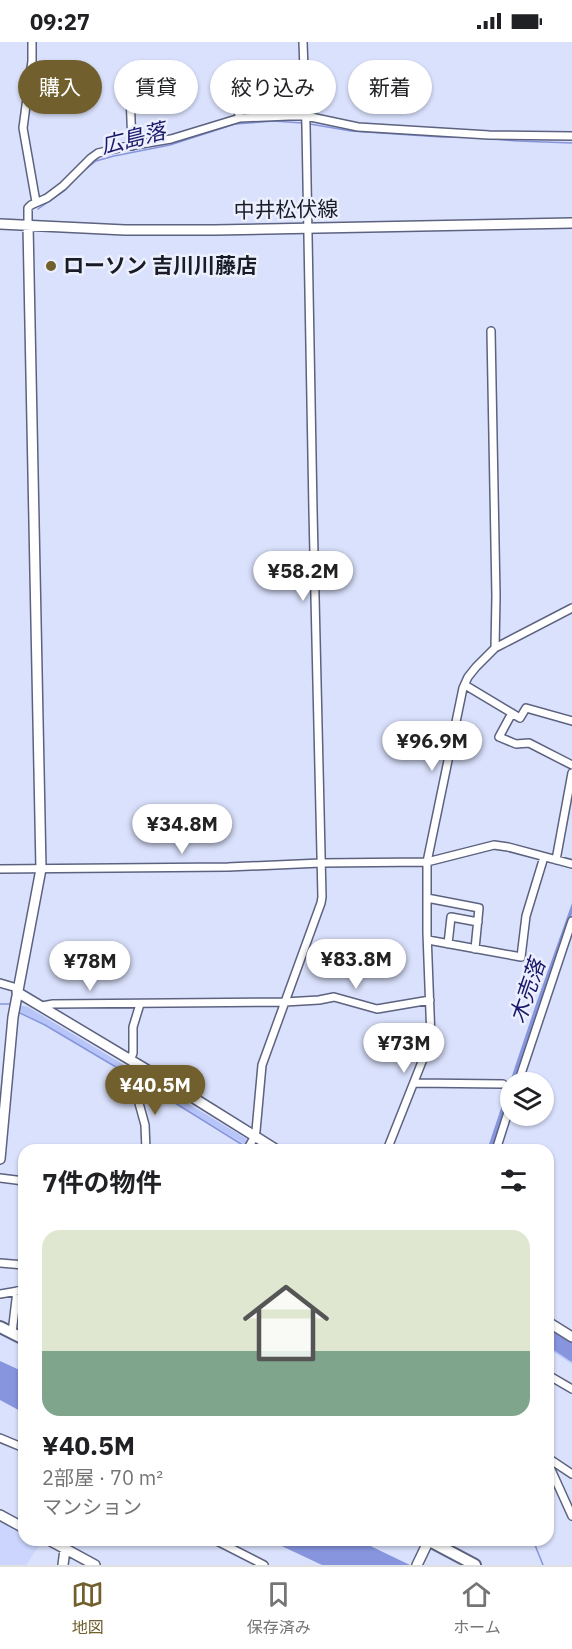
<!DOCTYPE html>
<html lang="ja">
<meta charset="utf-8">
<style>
:root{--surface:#fff;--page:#f2f2f2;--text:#202124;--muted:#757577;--line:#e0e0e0;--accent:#71602e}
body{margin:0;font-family:"IBM Plex Sans","Noto Sans JP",sans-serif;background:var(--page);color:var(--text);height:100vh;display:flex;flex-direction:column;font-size:22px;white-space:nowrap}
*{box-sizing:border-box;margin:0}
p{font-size:20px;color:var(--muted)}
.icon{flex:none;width:33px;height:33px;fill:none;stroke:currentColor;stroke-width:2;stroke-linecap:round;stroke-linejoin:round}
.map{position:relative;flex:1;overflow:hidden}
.drawer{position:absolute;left:18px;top:1102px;width:536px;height:402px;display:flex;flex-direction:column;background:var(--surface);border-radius:18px;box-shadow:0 2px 4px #0004}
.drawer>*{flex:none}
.hud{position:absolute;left:18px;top:18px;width:537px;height:54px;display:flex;gap:12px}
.tools{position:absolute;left:500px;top:1030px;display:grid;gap:12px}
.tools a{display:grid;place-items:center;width:54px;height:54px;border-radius:50%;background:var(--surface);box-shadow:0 2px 4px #0004;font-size:30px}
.price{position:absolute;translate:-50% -51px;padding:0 14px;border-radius:21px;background:#fff;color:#222;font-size:20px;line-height:39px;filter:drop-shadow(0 2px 3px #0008)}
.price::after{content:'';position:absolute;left:50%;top:36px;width:18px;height:14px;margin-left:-9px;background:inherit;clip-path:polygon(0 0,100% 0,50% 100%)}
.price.current{background:var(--accent);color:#fff}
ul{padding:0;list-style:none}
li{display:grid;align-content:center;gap:12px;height:318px;padding:0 24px}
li+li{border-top:2px solid var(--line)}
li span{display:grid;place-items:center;height:186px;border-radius:18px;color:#555}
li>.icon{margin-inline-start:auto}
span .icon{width:108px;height:108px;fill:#fffc;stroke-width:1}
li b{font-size:26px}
h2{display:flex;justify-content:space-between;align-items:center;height:72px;padding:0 24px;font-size:26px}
.chip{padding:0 21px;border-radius:27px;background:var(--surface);box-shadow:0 2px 4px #0004;font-size:21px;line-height:54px}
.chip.current{background:var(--accent);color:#fff}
.status{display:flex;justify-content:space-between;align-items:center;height:42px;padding:0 30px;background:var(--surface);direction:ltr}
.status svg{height:16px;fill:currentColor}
.tabs{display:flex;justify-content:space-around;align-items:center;height:84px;border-top:2px solid var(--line);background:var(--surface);font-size:16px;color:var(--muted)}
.tabs a{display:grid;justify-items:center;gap:3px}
.tabs .current{color:var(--accent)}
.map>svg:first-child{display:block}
.built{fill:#cbd5fd}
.green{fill:#b8c5f9}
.water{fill:#8695dd}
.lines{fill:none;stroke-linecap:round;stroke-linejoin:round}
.stream{stroke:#8695dd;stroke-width:1.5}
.river{stroke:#8695dd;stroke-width:10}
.street-casing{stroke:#5c627f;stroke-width:10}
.secondary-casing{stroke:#5c627f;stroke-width:12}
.primary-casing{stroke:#5c627f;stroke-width:14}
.street{stroke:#fff;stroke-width:7}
.secondary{stroke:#fff;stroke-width:9}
.primary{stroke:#fff;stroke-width:10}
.poi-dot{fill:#71602e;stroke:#eceffd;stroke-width:2}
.labels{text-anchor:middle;stroke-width:5;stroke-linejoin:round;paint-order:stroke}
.street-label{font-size:21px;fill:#191b27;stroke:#eceffd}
.poi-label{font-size:21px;font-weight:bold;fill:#191b27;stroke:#eceffd;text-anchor:start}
.water-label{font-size:22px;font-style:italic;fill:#1a196b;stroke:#eceffd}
</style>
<div class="status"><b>09:27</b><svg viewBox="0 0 49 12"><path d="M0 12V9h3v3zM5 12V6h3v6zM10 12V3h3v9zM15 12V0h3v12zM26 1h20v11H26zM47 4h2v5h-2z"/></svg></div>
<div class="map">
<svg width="572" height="1523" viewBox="0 0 572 1523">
<rect width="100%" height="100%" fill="#dae1fc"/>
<!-- built -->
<path class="built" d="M0 1479 24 1490V1498L42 1499 26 1523H0Z"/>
<!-- green -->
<path class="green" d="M18 963 28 965 265 1108H254L46 983 17 968Z
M548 1290 572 1306V1322L548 1306Z"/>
<!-- water -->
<path class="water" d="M572 861V872L513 1041H510V1051L492 1108H487L536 962Z
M0 1319 24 1330V1371L0 1358Z
M271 1499H360L410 1523H322Z"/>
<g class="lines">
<!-- stream -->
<path class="stream" d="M310 82 351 89 441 95H469
M483 96 517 99 572 101
M38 167 64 149 82 130 96 119 114 114 170 103 235 82 274 79 302 81
M0 962H11
M18 970 45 983 131 1034
M138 1038 246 1105
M533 1498 543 1523"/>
<!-- river -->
<path class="river" d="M548 1287 572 1303
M548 1298 572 1314"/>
<defs>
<path id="street" d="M32 0V19L23 86 36 160
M232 29 233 55 240 76
M130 52 132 104
M28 183V166L31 163 47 156 63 144 91 116 98 111 123 105 171 97 240 76 289 74H306L358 85 489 93 572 94
M491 289 496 554 495 606
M465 643 520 676 526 666 572 679
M512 671 499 695 516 702 529 701 572 723
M556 818 572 731
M0 827 228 825 321 821 427 820 494 803 508 805 572 822
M427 856 479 866 475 907
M428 898 521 915 526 874 544 815
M448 902 451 875 478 880
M0 941 17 946
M42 964 53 962 285 960 319 958 334 955 377 967 430 958
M130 1018 133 1011V985L140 962
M135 1021 134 1043 145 1083 146 1108
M414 1041 503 1042
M518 1041 572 879
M254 1093 256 1089 262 1023 321 861 322 855 313 469 306 84 303 0
M247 1108 255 1094
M387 1108 431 997 427 891V820L463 646 468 635 476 625 495 606 572 566
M496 1108 510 1064
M0 1136 24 1139
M0 1221 24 1223
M0 1252 24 1248
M12 1291 17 1249
M548 1333 572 1347
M0 1396 24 1406
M548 1416 572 1432
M548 1421 572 1474
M215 1498 264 1523"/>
<path id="secondary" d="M0 182 125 188H215L572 181
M17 950 184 1050 277 1108
M0 1117 13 975 41 827 28 183
M548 1280 572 1295
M0 1473 24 1486
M49 1498 95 1523
M63 1523 65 1507
M417 1523 429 1498"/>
<path id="primary" d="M0 1285 24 1297
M428 1498 475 1523"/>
</defs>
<!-- street casing -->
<use href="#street" class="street-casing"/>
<!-- secondary casing -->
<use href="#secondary" class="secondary-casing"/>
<!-- primary casing -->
<use href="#primary" class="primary-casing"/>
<!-- street -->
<use href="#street" class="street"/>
<!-- secondary -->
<use href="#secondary" class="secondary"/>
<!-- primary -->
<use href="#primary" class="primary"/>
</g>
<!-- markers -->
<circle class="poi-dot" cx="51" cy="224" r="6"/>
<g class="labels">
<!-- street labels -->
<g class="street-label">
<text transform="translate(286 168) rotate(-1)" y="7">中井松伏線</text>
</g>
<!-- poi labels -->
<g class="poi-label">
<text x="63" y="231">ローソン 吉川川藤店</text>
</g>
<!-- water labels -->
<g class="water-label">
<text transform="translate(133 96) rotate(-14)" y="8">広島落</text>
<text transform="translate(527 949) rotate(-71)" y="8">木売落</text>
</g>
</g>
</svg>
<div class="tools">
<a><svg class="icon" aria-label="layers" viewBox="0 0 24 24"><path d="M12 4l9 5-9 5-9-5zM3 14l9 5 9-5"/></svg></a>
</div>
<b class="price" style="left:303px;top:560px">¥58.2M</b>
<b class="price" style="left:432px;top:730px">¥96.9M</b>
<b class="price" style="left:182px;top:813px">¥34.8M</b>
<b class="price" style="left:356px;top:948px">¥83.8M</b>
<b class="price" style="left:90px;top:950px">¥78M</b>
<b class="price" style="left:404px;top:1032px">¥73M</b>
<b class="price current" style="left:155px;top:1074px">¥40.5M</b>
<div class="hud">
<a class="chip current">購入</a>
<a class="chip">賃貸</a>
<a class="chip">絞り込み</a>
<a class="chip">新着</a>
</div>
<section class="drawer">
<h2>7件の物件<svg class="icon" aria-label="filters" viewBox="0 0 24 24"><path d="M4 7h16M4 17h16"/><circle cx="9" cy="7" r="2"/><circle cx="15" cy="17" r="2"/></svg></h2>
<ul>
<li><span style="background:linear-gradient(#dfe7d0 65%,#7fa58c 0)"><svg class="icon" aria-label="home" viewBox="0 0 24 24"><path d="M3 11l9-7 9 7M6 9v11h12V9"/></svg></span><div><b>¥40.5M</b><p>2部屋 · 70 m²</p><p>マンション</p></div></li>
</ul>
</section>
</div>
<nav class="tabs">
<a class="current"><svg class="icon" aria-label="map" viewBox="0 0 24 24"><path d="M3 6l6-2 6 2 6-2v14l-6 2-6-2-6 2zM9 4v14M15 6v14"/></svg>地図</a>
<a><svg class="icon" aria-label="saved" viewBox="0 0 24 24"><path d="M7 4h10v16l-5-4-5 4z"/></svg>保存済み</a>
<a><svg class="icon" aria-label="home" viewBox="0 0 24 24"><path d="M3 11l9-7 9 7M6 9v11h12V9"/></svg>ホーム</a>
</nav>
